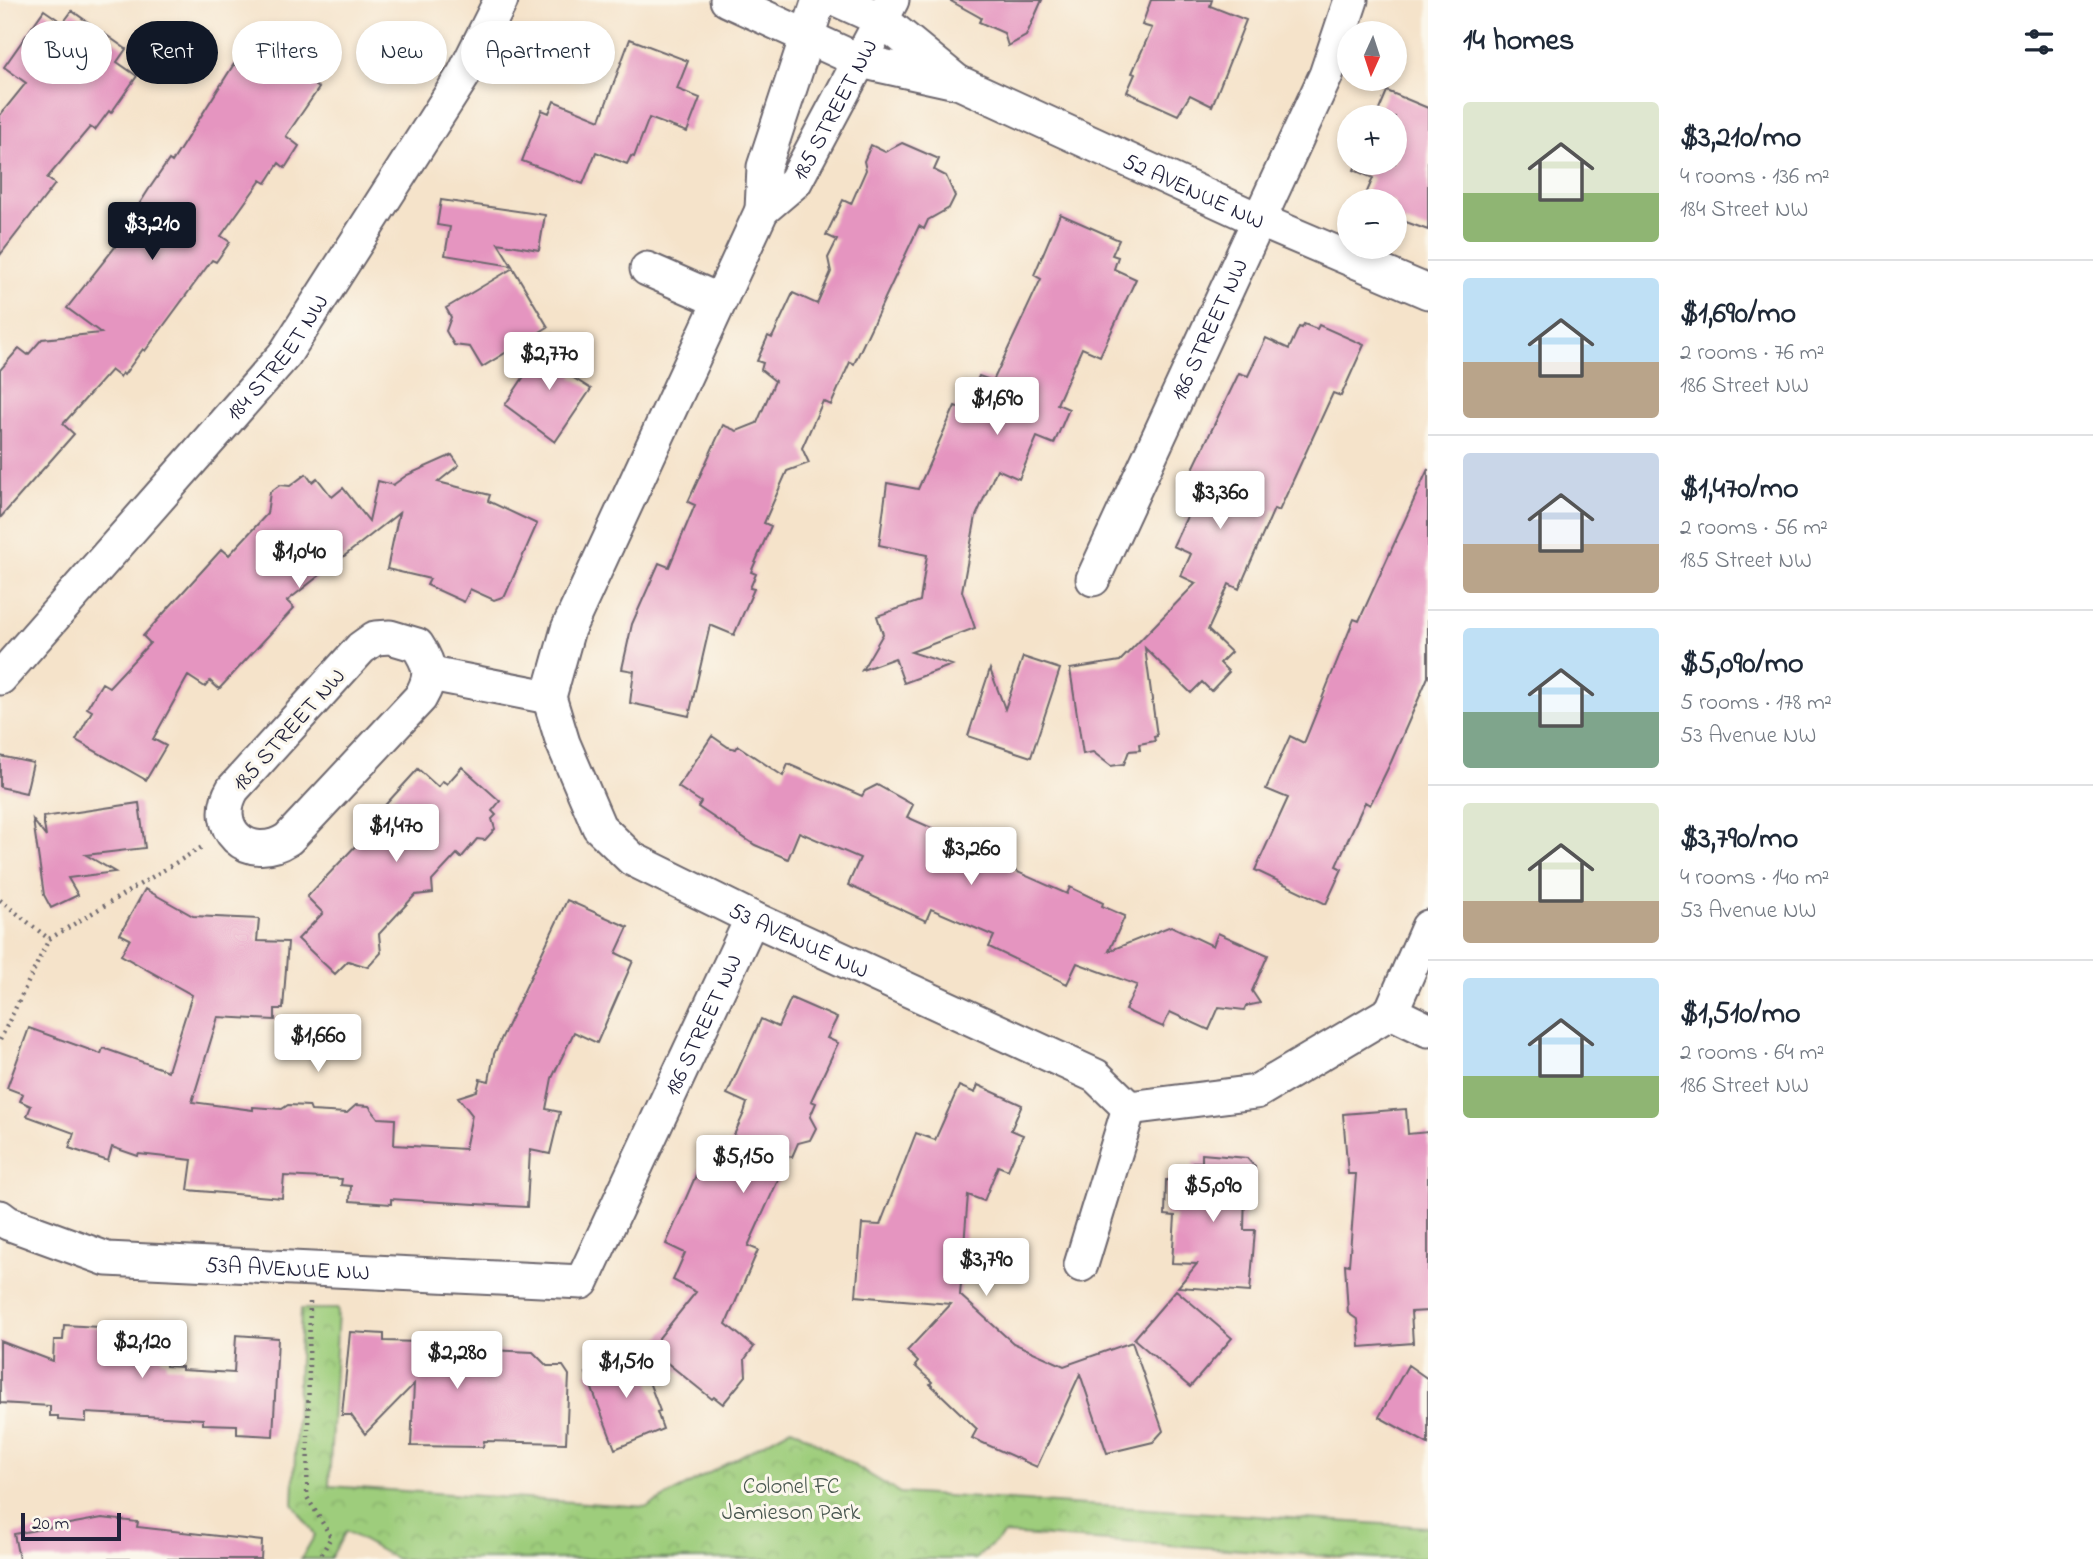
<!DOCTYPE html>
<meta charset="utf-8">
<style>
:root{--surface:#fff;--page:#f2f2f3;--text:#1f2937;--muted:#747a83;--line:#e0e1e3;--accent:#111827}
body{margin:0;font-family:"Indie Flower",sans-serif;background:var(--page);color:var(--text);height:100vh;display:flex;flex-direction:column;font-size:26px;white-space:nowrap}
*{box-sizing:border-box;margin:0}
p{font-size:23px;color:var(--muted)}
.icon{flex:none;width:38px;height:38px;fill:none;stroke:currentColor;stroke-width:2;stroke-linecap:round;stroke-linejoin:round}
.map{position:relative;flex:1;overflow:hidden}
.side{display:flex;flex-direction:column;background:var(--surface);width:665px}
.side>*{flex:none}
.guide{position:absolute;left:21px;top:21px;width:665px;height:63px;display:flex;gap:14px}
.needle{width:46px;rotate:183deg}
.tools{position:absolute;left:1337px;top:21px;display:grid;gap:14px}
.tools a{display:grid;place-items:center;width:70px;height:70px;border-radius:50%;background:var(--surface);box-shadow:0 4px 10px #0003;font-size:35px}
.scale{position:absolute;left:21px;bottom:18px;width:100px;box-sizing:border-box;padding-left:7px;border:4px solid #22223b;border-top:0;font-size:19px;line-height:24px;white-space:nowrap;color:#22223b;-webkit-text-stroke:5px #fbf7ec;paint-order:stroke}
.price{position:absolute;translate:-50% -60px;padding:0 16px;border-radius:7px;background:#fff;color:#222;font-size:23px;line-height:46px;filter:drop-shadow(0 2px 4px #0008)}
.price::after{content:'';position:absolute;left:50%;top:42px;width:21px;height:16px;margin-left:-10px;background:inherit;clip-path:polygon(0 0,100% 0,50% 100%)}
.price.on{background:var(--accent);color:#fff}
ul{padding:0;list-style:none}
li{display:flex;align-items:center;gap:21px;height:175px;padding:0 35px}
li+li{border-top:2px solid var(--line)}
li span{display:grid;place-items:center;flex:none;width:196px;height:140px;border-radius:7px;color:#555}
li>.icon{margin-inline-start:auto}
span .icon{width:84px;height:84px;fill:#fffc;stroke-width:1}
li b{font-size:30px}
h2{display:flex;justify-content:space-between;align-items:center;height:84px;padding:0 35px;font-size:30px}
.tag{padding:0 24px;border-radius:32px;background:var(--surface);box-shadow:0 4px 10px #0003;font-size:24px;line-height:63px}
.tag.on{background:var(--accent);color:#fff}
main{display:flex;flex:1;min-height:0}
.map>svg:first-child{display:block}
.park{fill:url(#park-crowns);stroke:#60785c;stroke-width:2}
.building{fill:#e595c0}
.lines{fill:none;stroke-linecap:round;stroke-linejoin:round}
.minor-casing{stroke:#6c666d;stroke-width:37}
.path{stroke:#6c666d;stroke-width:4.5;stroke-dasharray:2 5;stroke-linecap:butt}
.minor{stroke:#fff;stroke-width:33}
.labels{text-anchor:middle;stroke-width:6;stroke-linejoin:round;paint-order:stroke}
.street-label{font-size:23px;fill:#22223b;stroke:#fbf7ec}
.park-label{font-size:23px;fill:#47554e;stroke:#fbf7ec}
</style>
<main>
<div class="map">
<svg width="1428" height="1559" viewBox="0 0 1428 1559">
<defs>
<pattern id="park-crowns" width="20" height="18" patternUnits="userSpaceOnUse" patternTransform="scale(1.75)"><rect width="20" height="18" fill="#9ecd7c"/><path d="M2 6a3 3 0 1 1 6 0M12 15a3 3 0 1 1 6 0" fill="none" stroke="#88b06c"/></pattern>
</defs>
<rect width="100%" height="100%" fill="#fbf7ec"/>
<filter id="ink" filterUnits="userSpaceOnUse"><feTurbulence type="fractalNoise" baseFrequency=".0143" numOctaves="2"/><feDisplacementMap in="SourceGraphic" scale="14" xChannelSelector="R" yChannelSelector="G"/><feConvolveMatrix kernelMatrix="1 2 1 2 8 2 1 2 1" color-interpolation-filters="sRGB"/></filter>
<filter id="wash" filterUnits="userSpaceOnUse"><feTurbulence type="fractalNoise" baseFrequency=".00686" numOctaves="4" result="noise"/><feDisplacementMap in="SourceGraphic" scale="28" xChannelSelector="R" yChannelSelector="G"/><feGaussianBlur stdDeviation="1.57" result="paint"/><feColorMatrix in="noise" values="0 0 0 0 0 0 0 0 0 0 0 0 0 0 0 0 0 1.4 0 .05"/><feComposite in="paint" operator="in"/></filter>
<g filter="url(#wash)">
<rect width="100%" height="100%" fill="#f5e3ca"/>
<!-- park -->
<path class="park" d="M301 1309H338L329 1486 647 1507 792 1428 900 1493 1428 1527V1559H1376L1005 1534 975 1559H396L346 1531 330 1559H301L315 1535 293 1504Z"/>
<g id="blocks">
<!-- building -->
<path class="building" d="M949 0H1042L1026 36 1008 46 1004 33 979 22 981 18Z
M1151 0H1212L1210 6 1246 20 1212 106 1190 95 1178 115 1127 92 1135 74 1132 73 1152 28 1142 25Z
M44 10 63 23 72 11 126 49 117 62 137 76 111 113 109 111 95 130 90 127 47 178 55 184 0 255V115L26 83 4 67Z
M630 39 688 61 677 89 700 98 687 132 649 118 634 157 631 156 627 164 596 152 583 184 522 161 542 110 549 113 554 101 600 120Z
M256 45 319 88 286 136 299 146 285 168 279 163 266 183 261 180 221 236 230 242 216 262 212 260 145 351 143 349 124 375 122 373 120 377 111 370 63 424 74 434 0 518V370L19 348 28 355 42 339 101 333 67 308 130 228 126 225 149 189 169 160 172 162 234 64 240 68Z
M1387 91 1428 108V230L1395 218V201H1363L1373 178 1354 170 1357 163H1395V117H1376Z
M902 143 939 159 934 170 946 176 955 196 949 208 928 220 924 229 919 226 854 364 850 362 831 405 823 401 802 448 809 463 787 471 764 523 771 526 751 572 756 574 750 588 754 589 734 635 710 625 689 716 630 703 634 671 622 669 632 624 659 563 669 567 695 505 688 502 723 425 737 431 757 423 775 381 761 370 763 363 757 361 768 336 772 338 793 293 817 304 831 272 828 258 837 240 826 235 843 200 851 204 866 170 864 161 871 145 885 152Z
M441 200 545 215 539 250 498 243 512 266 445 255 450 227 437 225Z
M1060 214 1119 240 1112 255 1118 257 1114 269 1136 279 1100 356 1082 348 1057 404 1069 409 1054 444 1037 437 1019 479 997 469 976 516 962 591 975 628 911 652 952 665 904 683 895 658 862 670 883 634 877 616 920 601 927 555 879 545 887 483 918 489 955 406 964 409 979 376 993 381 1041 279 1034 275Z
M513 268 548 327 482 367 470 347 454 345 446 331 451 317 446 308Z
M1304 324 1317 329 1319 325 1364 345 1341 396 1333 393 1279 511 1274 509 1239 589 1229 584 1208 630 1231 652 1220 663 1229 672 1211 691 1202 682 1191 693 1145 648 1157 736 1154 737 1155 741 1139 744 1140 750 1129 751 1124 764 1111 766 1093 752 1083 754 1070 669 1120 661 1196 583 1181 576 1191 554 1173 546 1192 506 1178 500 1239 373 1248 376 1266 338 1289 349 1299 327 1302 328Z
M552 334 575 372 572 377 591 389 555 442 505 405Z
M452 455 459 465 438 482 490 495 488 501 537 524 505 596 494 600 470 589 464 602 427 585 430 579 387 569 399 513 287 601 294 608 219 689 210 681 205 687 188 676 153 739 166 746 146 780 76 740 92 711 87 708 102 683 109 687 150 643 143 636 222 549 229 555 267 514 270 492 280 485 290 486 306 474 312 482 317 478 332 497 343 488 369 521 378 481 393 485 407 475Z
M1428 469V677L1391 762 1370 805 1365 802 1336 866 1342 869 1326 904 1255 870 1288 798 1266 789 1290 736 1304 743 1354 619 1359 621Z
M1023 657 1060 669 1031 757 968 736 990 669 1005 709Z
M712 736 728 747 736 749 738 746 783 776 788 764 862 796 865 791 877 785 913 805 907 817 988 853 986 858 1067 894 1070 887 1103 903 1102 906 1125 916 1109 951 1171 926 1213 946 1218 933 1268 955 1252 991 1260 1003 1246 1006 1244 1010 1219 1007 1209 1030 1170 1012 1163 1027 1125 1010 1137 985 1077 963 1067 984 989 947 994 936 931 909 926 921 848 885 860 858 799 832 788 859 755 845 698 807 701 802 678 787Z
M0 756 33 763 26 793 0 787Z
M462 767 500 801 492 811 496 815 492 819 495 829 485 840 477 839 461 858 457 854 432 881 433 893 415 895 379 934 381 953 368 967 348 961 335 974 298 939 323 913 307 897 362 839 358 835 418 769 438 787 443 781 447 784Z
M139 803 145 848 86 855 115 872 68 878 78 895 51 908 44 895 33 820 46 837 43 817Z
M145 889 193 916 259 919 257 941 288 942 283 1009H275V1020L218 1017 192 1102 253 1110V1107L282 1109 288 1105 309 1106 311 1111 347 1113 356 1105 369 1106 378 1118 395 1119 394 1145 465 1149 472 1115 458 1097 477 1091 480 1079 489 1081 494 1054 567 900 628 927 616 953 633 961 597 1043 574 1032 552 1078 546 1109 560 1112 550 1154 530 1150 527 1207 391 1199V1204L350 1201 351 1186 341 1185 342 1179 284 1176 282 1198 188 1190 192 1160 139 1154 138 1156 112 1147 108 1161 69 1148 74 1133 27 1116 31 1106 20 1101 23 1094 7 1088 29 1028 101 1054 103 1048 168 1071 192 995 121 955 130 939 120 934Z
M791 998 837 1018 827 1038 838 1043 811 1101 816 1103 810 1117 816 1128 810 1140 798 1143 792 1157 789 1156 748 1246 758 1250 726 1324 754 1347 745 1359 746 1376 723 1404 714 1397 712 1399 650 1349 696 1292 673 1280 685 1253 666 1244 699 1168 716 1175 744 1113 747 1103 727 1094 761 1019 778 1027Z
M978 1085 1022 1105 1011 1130 1023 1135 1008 1170 998 1166 984 1201 968 1195 960 1295 1013 1343 1064 1366 1132 1342 1163 1431 1153 1442 1107 1453 1080 1374 1037 1467 972 1438 977 1429 930 1384 932 1382 915 1366 918 1362 907 1351 951 1304 856 1296 862 1224 880 1225 916 1133 935 1140 959 1086 975 1093Z
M1406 1109 1408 1134 1428 1132V1311L1411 1312 1413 1343 1360 1347 1358 1320 1348 1313 1345 1264 1349 1265 1356 1174H1348L1343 1114Z
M1202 1154 1247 1158 1255 1167V1183L1245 1191 1244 1230H1255L1250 1292 1178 1287 1197 1264 1172 1263 1175 1216 1165 1215 1166 1180 1193 1181V1162H1202Z
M1176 1290 1232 1338 1190 1387 1134 1339Z
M64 1325 151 1330 150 1343H160V1352L162 1360 166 1361V1366L182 1367V1370L234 1373 236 1335 278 1338 273 1436 237 1434V1425L203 1424V1419L86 1413V1422L58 1420V1416H50V1406L0 1403V1341L53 1361 54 1340H63Z
M350 1332 384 1334V1341L489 1344 488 1350 533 1352 547 1366H563L569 1375 566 1443 484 1441 483 1447 411 1446 414 1384 365 1434 351 1415H342Z
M638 1353 660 1411 657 1412 663 1429 615 1449 586 1373Z
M1408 1365 1428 1379V1444L1379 1417Z
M102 1518 138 1522 137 1527 262 1541 261 1559H19L14 1534Z"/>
</g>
</g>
<g filter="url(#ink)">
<use href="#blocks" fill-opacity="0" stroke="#6c666d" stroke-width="2"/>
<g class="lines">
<defs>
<g id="minor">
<path id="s1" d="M727 0 860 61 960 83 1259 220 1428 292"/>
<path d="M838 0 882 20 955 80"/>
<path d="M762 210 764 167 819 0"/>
<path d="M647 269 718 300"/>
<path id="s2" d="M1093 579 1326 75 1351 0"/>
<path d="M390 637 417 645C431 666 433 676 420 698L288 839C248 865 210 827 233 789L361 648 375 638Z"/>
<path d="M431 674 549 697"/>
<path id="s3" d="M0 678 285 354 464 74 501 0"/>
<path id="s4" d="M549 697 568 629 762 210 795 182 892 0"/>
<path id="s5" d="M549 697 563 743 599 827 632 859 752 918 1096 1076 1129 1108"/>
<path d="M1428 927 1391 1012 1428 1030"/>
<path d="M1129 1108 1256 1092 1391 1012"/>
<path id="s6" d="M0 1217 8 1223 107 1259 582 1282 752 918"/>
<path d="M1081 1265 1129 1108"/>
</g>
</defs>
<!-- minor casing -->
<use href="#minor" class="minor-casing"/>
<!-- path -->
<path class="path" d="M0 900 49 939 202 847
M0 1040 49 939
M310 1302 307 1497 331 1537 319 1559"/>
<!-- minor -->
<use href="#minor" class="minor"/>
</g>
</g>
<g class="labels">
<!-- street labels -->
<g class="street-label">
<text dy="8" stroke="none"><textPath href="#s4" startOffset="658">185 STREET NW</textPath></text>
<text dy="8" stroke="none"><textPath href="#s1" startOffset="506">52 AVENUE NW</textPath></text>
<text dy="8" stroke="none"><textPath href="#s2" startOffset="275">186 STREET NW</textPath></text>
<text dy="8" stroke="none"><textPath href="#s3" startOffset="424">184 STREET NW</textPath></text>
<text transform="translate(288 729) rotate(-48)" y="8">185 STREET NW</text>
<text dy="8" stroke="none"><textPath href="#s5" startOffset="371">53 AVENUE NW</textPath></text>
<text dy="8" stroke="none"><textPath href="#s6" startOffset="875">186 STREET NW</textPath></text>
<text dy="8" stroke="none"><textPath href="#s6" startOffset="296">53A AVENUE NW</textPath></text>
</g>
<!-- park labels -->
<g class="park-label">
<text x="791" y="1493">Colonel FC<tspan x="791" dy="26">Jamieson Park</tspan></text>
</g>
</g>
</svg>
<div class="tools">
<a><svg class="needle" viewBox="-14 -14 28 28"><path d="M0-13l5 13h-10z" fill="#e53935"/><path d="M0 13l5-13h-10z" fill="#747a83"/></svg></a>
<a>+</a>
<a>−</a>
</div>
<div class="scale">20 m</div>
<b class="price on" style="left:152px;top:262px">$3,210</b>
<b class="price" style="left:549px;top:392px">$2,770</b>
<b class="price" style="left:997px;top:437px">$1,690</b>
<b class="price" style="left:1220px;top:531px">$3,360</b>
<b class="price" style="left:299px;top:590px">$1,040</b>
<b class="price" style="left:396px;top:864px">$1,470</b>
<b class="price" style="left:971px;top:887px">$3,260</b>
<b class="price" style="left:318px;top:1074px">$1,660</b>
<b class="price" style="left:743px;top:1195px">$5,150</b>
<b class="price" style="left:1213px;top:1224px">$5,090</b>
<b class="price" style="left:986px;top:1298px">$3,790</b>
<b class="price" style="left:142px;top:1380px">$2,120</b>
<b class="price" style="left:457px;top:1391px">$2,280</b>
<b class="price" style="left:626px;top:1400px">$1,510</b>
<div class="guide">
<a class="tag">Buy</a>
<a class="tag on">Rent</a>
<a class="tag">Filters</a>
<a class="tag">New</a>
<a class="tag">Apartment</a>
</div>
</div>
<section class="side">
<h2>14 homes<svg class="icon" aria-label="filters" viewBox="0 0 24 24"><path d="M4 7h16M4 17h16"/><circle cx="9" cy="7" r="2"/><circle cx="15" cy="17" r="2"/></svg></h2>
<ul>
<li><span style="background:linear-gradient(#dfe7d0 65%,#8fb573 0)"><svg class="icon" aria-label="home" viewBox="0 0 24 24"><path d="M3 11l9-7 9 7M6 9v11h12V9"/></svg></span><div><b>$3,210/mo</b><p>4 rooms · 136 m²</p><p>184 Street NW</p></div></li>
<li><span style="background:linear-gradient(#bfe0f5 60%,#b9a48a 0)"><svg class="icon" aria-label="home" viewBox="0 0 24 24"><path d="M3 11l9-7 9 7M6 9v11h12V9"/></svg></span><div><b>$1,690/mo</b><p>2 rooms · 76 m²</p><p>186 Street NW</p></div></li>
<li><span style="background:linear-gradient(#c9d6e8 65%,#b9a48a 0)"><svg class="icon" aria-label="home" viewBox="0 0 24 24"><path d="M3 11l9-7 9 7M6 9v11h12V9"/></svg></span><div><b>$1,470/mo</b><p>2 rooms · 56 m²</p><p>185 Street NW</p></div></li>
<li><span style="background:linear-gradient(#bfe0f5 60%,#7fa58c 0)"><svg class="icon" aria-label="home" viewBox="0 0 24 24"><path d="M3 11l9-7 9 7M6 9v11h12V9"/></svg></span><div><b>$5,090/mo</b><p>5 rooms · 178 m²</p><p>53 Avenue NW</p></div></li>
<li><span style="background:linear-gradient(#dfe7d0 70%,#b9a48a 0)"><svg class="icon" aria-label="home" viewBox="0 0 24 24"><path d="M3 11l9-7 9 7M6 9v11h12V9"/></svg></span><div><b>$3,790/mo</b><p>4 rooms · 140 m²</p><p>53 Avenue NW</p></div></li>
<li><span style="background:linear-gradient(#bfe0f5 70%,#8fb573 0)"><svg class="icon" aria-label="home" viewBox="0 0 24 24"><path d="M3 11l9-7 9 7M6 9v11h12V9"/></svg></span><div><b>$1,510/mo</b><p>2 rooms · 64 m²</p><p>186 Street NW</p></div></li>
</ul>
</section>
</main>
